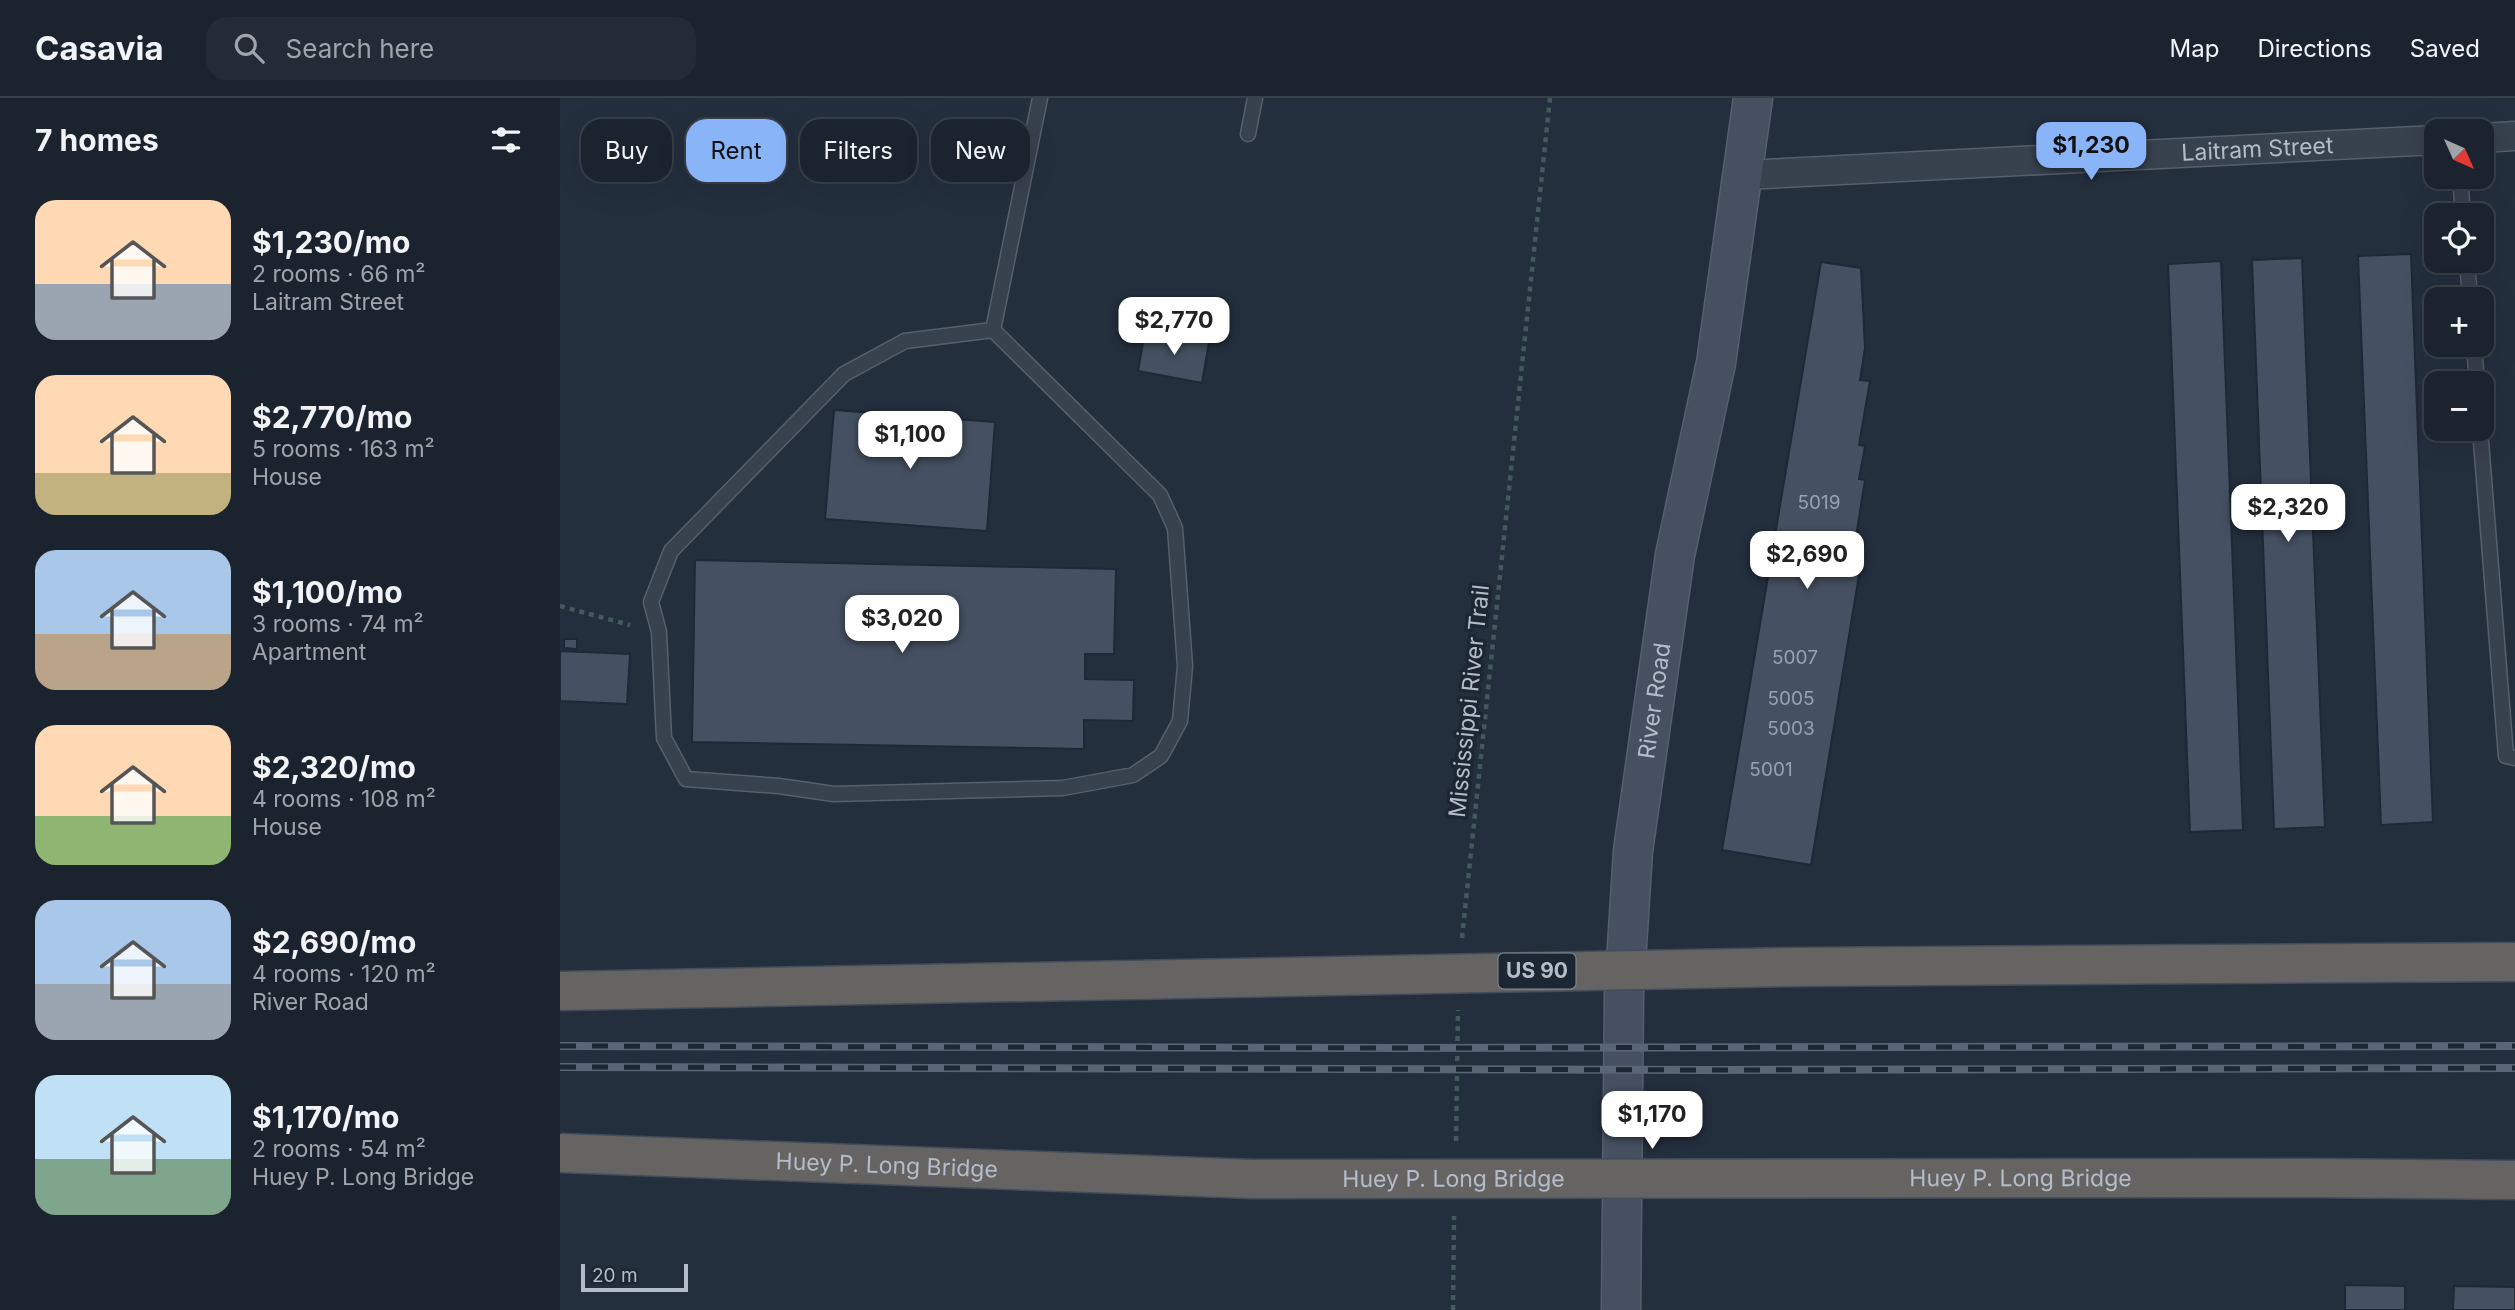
<!DOCTYPE html>
<meta charset="utf-8">
<style>
:root{--surface:#1b232e;--page:#242b36;--text:#f1f3f6;--muted:#a0a4aa;--line:#39404a;--accent:#8ab4f8}
body{margin:0;font-family:Inter,sans-serif;background:var(--page);color:var(--text);height:100vh;display:flex;flex-direction:column;font-size:26px;white-space:nowrap}
*{box-sizing:border-box;margin:0}
p{font-size:23px;color:var(--muted)}
.icon{flex:none;width:38px;height:38px;fill:none;stroke:currentColor;stroke-width:2;stroke-linecap:round;stroke-linejoin:round}
.map{position:relative;flex:1;overflow:hidden}
.sheet{display:flex;flex-direction:column;background:var(--surface);width:560px}
.sheet>*{flex:none}
.banner{position:absolute;left:21px;top:21px;width:665px;height:63px;display:flex;gap:14px}
.needle{width:46px;rotate:135deg}
.controls{position:absolute;left:1864px;top:21px;display:grid;gap:14px}
.controls a{display:grid;place-items:center;width:70px;height:70px;border-radius:14px;background:var(--surface);box-shadow:0 7px 28px #0002,0 0 0 2px var(--line);font-size:35px}
.scale{position:absolute;left:21px;bottom:18px;width:107px;box-sizing:border-box;padding-left:7px;border:4px solid #b4bcc9;border-top:0;font-size:19px;line-height:24px;white-space:nowrap;color:#b4bcc9;-webkit-text-stroke:5px #1d2633;paint-order:stroke}
.price{position:absolute;translate:-50% -60px;padding:0 16px;border-radius:14px;background:#fff;color:#222;font-size:23px;line-height:46px;filter:drop-shadow(0 2px 4px #0008)}
.price::after{content:'';position:absolute;left:50%;top:42px;width:21px;height:16px;margin-left:-10px;background:inherit;clip-path:polygon(0 0,100% 0,50% 100%)}
.price.selected{background:var(--accent);color:#111}
ul{padding:0;list-style:none}
li{display:flex;align-items:center;gap:21px;height:175px;padding:0 35px}
li span{display:grid;place-items:center;flex:none;width:196px;height:140px;border-radius:21px;color:#555}
li>.icon{margin-inline-start:auto}
span .icon{width:84px;height:84px;fill:#fffc;stroke-width:1}
li b{font-size:30px}
h2{display:flex;justify-content:space-between;align-items:center;height:84px;padding:0 35px;font-size:30px}
.tag{padding:0 24px;border-radius:21px;background:var(--surface);box-shadow:0 7px 28px #0002,0 0 0 2px var(--line);font-size:24px;line-height:63px}
.tag.selected{background:var(--accent);color:#111}
header{display:flex;align-items:center;gap:42px;box-sizing:border-box;height:98px;padding:0 35px;background:var(--surface);border-bottom:2px solid var(--line)}
header strong{font-size:33px}
nav{display:flex;gap:38px;margin-inline-start:auto;font-size:24px}
.search{width:490px;height:63px;background:var(--page);display:flex;align-items:center;gap:18px;box-sizing:border-box;padding:0 24px;border-radius:21px;color:var(--muted);font-size:26px}
main{display:flex;flex:1;min-height:0}
.map>svg:first-child{display:block}
.building{fill:#455162;stroke:#1f2835;stroke-width:2}
.lines{fill:none;stroke-linecap:round;stroke-linejoin:round}
.service-casing{stroke:#565f6c;stroke-width:17}
.minor-casing{stroke:#565f6c;stroke-width:31}
.secondary-casing{stroke:#565f6c;stroke-width:41}
.path{stroke:#44595c;stroke-width:4.5;stroke-dasharray:5 5;stroke-linecap:butt}
.service{stroke:#38414e;stroke-width:14}
.minor{stroke:#38414e;stroke-width:28}
.secondary{stroke:#465061;stroke-width:38}
.rail-casing{stroke:#5a6575;stroke-width:8}
.rail{stroke:#1d2633;stroke-width:5;stroke-dasharray:16;stroke-linecap:butt}
.trunk-bridge-casing{stroke:#434c59;stroke-width:41;stroke-linecap:butt}
.trunk-bridge{stroke:#656462;stroke-width:38}
.labels{text-anchor:middle;stroke-width:7;stroke-linejoin:round;paint-order:stroke}
.number-label{font-size:19px;fill:#98a1af}
.shield{fill:#1d2633;stroke:#878f9c;stroke-width:2}
.shield-label{font-size:21px;font-weight:bold;fill:#b4bcc9}
.street-label{font-size:23px;fill:#b4bcc9;stroke:#1d2633}
</style>
<header>
<strong>Casavia</strong>
<div class="search"><svg class="icon" aria-label="search" viewBox="0 0 24 24"><circle cx="10" cy="10" r="6"/><path d="M15 15l6 6"/></svg>Search here</div>
<nav><a>Map</a><a>Directions</a><a>Saved</a></nav>
</header>
<main>
<section class="sheet">
<h2>7 homes<svg class="icon" aria-label="filters" viewBox="0 0 24 24"><path d="M4 7h16M4 17h16"/><circle cx="9" cy="7" r="2"/><circle cx="15" cy="17" r="2"/></svg></h2>
<ul>
<li><span style="background:linear-gradient(#ffd9b3 60%,#9aa5b1 0)"><svg class="icon" aria-label="home" viewBox="0 0 24 24"><path d="M3 11l9-7 9 7M6 9v11h12V9"/></svg></span><div><b>$1,230/mo</b><p>2 rooms · 66 m²</p><p>Laitram Street</p></div></li>
<li><span style="background:linear-gradient(#ffd9b3 70%,#c2b280 0)"><svg class="icon" aria-label="home" viewBox="0 0 24 24"><path d="M3 11l9-7 9 7M6 9v11h12V9"/></svg></span><div><b>$2,770/mo</b><p>5 rooms · 163 m²</p><p>House</p></div></li>
<li><span style="background:linear-gradient(#a9c7e8 60%,#b9a48a 0)"><svg class="icon" aria-label="home" viewBox="0 0 24 24"><path d="M3 11l9-7 9 7M6 9v11h12V9"/></svg></span><div><b>$1,100/mo</b><p>3 rooms · 74 m²</p><p>Apartment</p></div></li>
<li><span style="background:linear-gradient(#ffd9b3 65%,#8fb573 0)"><svg class="icon" aria-label="home" viewBox="0 0 24 24"><path d="M3 11l9-7 9 7M6 9v11h12V9"/></svg></span><div><b>$2,320/mo</b><p>4 rooms · 108 m²</p><p>House</p></div></li>
<li><span style="background:linear-gradient(#a9c7e8 60%,#9aa5b1 0)"><svg class="icon" aria-label="home" viewBox="0 0 24 24"><path d="M3 11l9-7 9 7M6 9v11h12V9"/></svg></span><div><b>$2,690/mo</b><p>4 rooms · 120 m²</p><p>River Road</p></div></li>
<li><span style="background:linear-gradient(#bfe0f5 60%,#7fa58c 0)"><svg class="icon" aria-label="home" viewBox="0 0 24 24"><path d="M3 11l9-7 9 7M6 9v11h12V9"/></svg></span><div><b>$1,170/mo</b><p>2 rooms · 54 m²</p><p>Huey P. Long Bridge</p></div></li>
</ul>
</section>
<div class="map">
<svg width="1955" height="1212" viewBox="0 0 1955 1212">
<rect width="100%" height="100%" fill="#242f3e"/>
<!-- building -->
<path class="building" d="M1851 156 1873 724 1821 727 1798 158Z
M1742 160 1765 729 1714 731 1692 162Z
M1661 163 1683 732 1630 734 1608 166Z
M1261 164 1301 170 1305 250 1300 282 1310 283 1299 347 1305 348 1299 381 1305 382 1295 445 1304 447 1251 767 1162 752Z
M585 233 649 244 642 285 578 273Z
M274 312 435 324 427 433 265 421Z
M135 462 556 471 554 556H525V581L574 582 573 623 524 622V651L132 644Z
M4 541H17V551L4 550Z
M0 553 70 556 67 606 0 603Z
M1785 1187 1845 1188V1212H1785Z
M1894 1188 1955 1189V1212H1893Z"/>
<g class="lines">
<defs>
<path id="service" d="M688 36 695 0
M1900 79 1903 117
M1907 163 1910 201
M433 232 600 397 615 430 625 568 620 623 601 658 573 677 503 690 274 696 219 688 126 681 104 640 99 534 91 504 111 453 284 276 345 243Z
M433 232 480 0
M1914 247 1917 285
M1920 331 1946 658 1955 660"/>
<g id="minor">
<path d="M1922 40 1955 38"/>
<path id="s1" d="M1184 77 1876 42"/>
</g>
<g id="secondary">
<path id="s2" d="M1061 1212 1064 896 1073 753 1115 457 1156 265 1193 0"/>
</g>
</defs>
<!-- service casing -->
<use href="#service" class="service-casing"/>
<!-- minor casing -->
<use href="#minor" class="minor-casing"/>
<!-- secondary casing -->
<use href="#secondary" class="secondary-casing"/>
<!-- path -->
<path class="path" d="M0 508 70 527
M902 840 990 0
M896 1043 898 912
M893 1212 894 1118"/>
<!-- service -->
<use href="#service" class="service"/>
<!-- minor -->
<use href="#minor" class="minor"/>
<!-- secondary -->
<use href="#secondary" class="secondary"/>
<defs>
<path id="rail" d="M0 948 845 950 1955 948
M0 969 1153 972 1955 970"/>
</defs>
<!-- rail casing -->
<use href="#rail" class="rail-casing"/>
<!-- rail -->
<use href="#rail" class="rail"/>
<defs>
<g id="trunk-bridge">
<path d="M0 893 1236 869 1955 864"/>
<path id="s3" d="M0 1055 692 1081 1751 1080 1955 1082"/>
</g>
</defs>
<!-- trunk-bridge casing -->
<use href="#trunk-bridge" class="trunk-bridge-casing"/>
<!-- trunk-bridge -->
<use href="#trunk-bridge" class="trunk-bridge"/>
</g>
<g class="labels">
<!-- number labels -->
<g class="number-label">
<text x="1259" y="411">5019</text>
<text x="1235" y="566">5007</text>
<text x="1231" y="607">5005</text>
<text x="1231" y="637">5003</text>
<text x="1211" y="678">5001</text>
</g>
<!-- shield labels -->
<rect class="shield" x="938.5" y="855.5" width="77" height="35" rx="5"/>
<g class="shield-label">
<text x="977" y="880">US 90</text>
</g>
<!-- street labels -->
<g class="street-label">
<text dy="8" stroke="none"><textPath href="#s1" startOffset="514">Laitram Street</textPath></text>
<text transform="translate(909 603) rotate(-84)" y="8">Mississippi River Trail</text>
<text dy="8" stroke="none"><textPath href="#s2" startOffset="611">River Road</textPath></text>
<text dy="8" stroke="none"><textPath href="#s3" startOffset="327">Huey P. Long Bridge</textPath></text>
<text dy="8" stroke="none"><textPath href="#s3" startOffset="894">Huey P. Long Bridge</textPath></text>
<text dy="8" stroke="none"><textPath href="#s3" startOffset="1461">Huey P. Long Bridge</textPath></text>
</g>
</g>
</svg>
<div class="controls">
<a><svg class="needle" viewBox="-14 -14 28 28"><path d="M0-13l5 13h-10z" fill="#e53935"/><path d="M0 13l5-13h-10z" fill="#a0a4aa"/></svg></a>
<a><svg class="icon" aria-label="locate" viewBox="0 0 24 24"><circle cx="12" cy="12" r="6"/><path d="M12 2v4M12 18v4M2 12h4M18 12h4"/></svg></a>
<a>+</a>
<a>−</a>
</div>
<div class="scale">20 m</div>
<b class="price selected" style="left:1531px;top:84px">$1,230</b>
<b class="price" style="left:614px;top:259px">$2,770</b>
<b class="price" style="left:350px;top:373px">$1,100</b>
<b class="price" style="left:1728px;top:446px">$2,320</b>
<b class="price" style="left:1247px;top:493px">$2,690</b>
<b class="price" style="left:342px;top:557px">$3,020</b>
<b class="price" style="left:1092px;top:1053px">$1,170</b>
<div class="banner">
<a class="tag">Buy</a>
<a class="tag selected">Rent</a>
<a class="tag">Filters</a>
<a class="tag">New</a>
</div>
</div>
</main>
